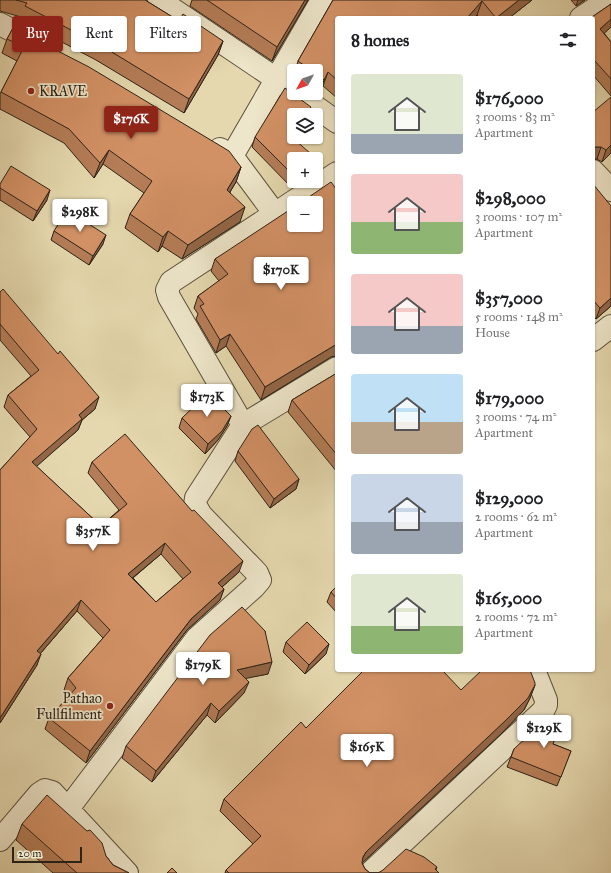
<!DOCTYPE html>
<meta charset="utf-8">
<style>
:root{--surface:#fff;--page:#f2f2f2;--text:#202124;--muted:#757577;--accent:#8f2418}
body{margin:0;font-family:"IM FELL Great Primer",serif;background:var(--page);color:var(--text);height:100vh;display:flex;flex-direction:column;font-size:15px;white-space:nowrap}
*{box-sizing:border-box;margin:0}
p{font-size:13px;color:var(--muted)}
.icon{flex:none;width:22px;height:22px;fill:none;stroke:currentColor;stroke-width:2;stroke-linecap:round;stroke-linejoin:round}
.map{position:relative;flex:1;overflow:hidden}
.drawer{position:absolute;left:335px;top:16px;width:260px;height:656px;display:flex;flex-direction:column;background:var(--surface);border-radius:4px;box-shadow:0 1px 3px #0004}
.drawer>*{flex:none}
.hud{position:absolute;left:12px;top:16px;width:263px;height:36px;display:flex;gap:8px}
.needle{width:26px;rotate:230deg}
.fabs{position:absolute;left:287px;top:64px;display:grid;gap:8px}
.fabs a{display:grid;place-items:center;width:36px;height:36px;border-radius:4px;background:var(--surface);box-shadow:0 1px 3px #0004;font-size:20px}
.scale{position:absolute;left:12px;bottom:10px;width:70px;box-sizing:border-box;padding-left:4px;border:2px solid #2d2318;border-top:0;font-size:11px;line-height:14px;white-space:nowrap;color:#2d2318;-webkit-text-stroke:3px #eee6ca;paint-order:stroke}
.price{position:absolute;translate:-50% -34px;padding:0 9px;border-radius:4px;background:#fff;color:#222;font-size:13px;line-height:26px;filter:drop-shadow(0 1px 2px #0008)}
.price::after{content:'';position:absolute;left:50%;top:24px;width:12px;height:9px;margin-left:-6px;background:inherit;clip-path:polygon(0 0,100% 0,50% 100%)}
.price.selected{background:var(--accent);color:#fff}
ul{padding:0;list-style:none}
li{display:flex;align-items:center;gap:12px;height:100px;padding:0 16px}
li span{display:grid;place-items:center;flex:none;width:112px;height:80px;border-radius:4px;color:#555}
li>.icon{margin-inline-start:auto}
span .icon{width:48px;height:48px;fill:#fffc;stroke-width:1}
li b{font-size:17px}
h2{display:flex;justify-content:space-between;align-items:center;height:48px;padding:0 16px;font-size:17px}
.pill{padding:0 14px;border-radius:4px;background:var(--surface);box-shadow:0 1px 3px #0004;font-size:14px;line-height:36px}
.pill.selected{background:var(--accent);color:#fff}
.map>svg:first-child{display:block}
.lines{fill:none;stroke-linecap:round;stroke-linejoin:round}
.minor-casing{stroke:#5b503e;stroke-width:24}
.minor{stroke:#eee6ca;stroke-width:22}
.wall{fill:#b57d57;stroke:#2d2318;fill-rule:evenodd}
.shaded-wall{fill:#936647;stroke:#2d2318}
.building{fill:#d29165;stroke:#2d2318;fill-rule:evenodd}
.poi-dot{fill:#8f2418;stroke:#eee6ca;stroke-width:1.5}
.labels{text-anchor:middle;stroke-width:3.5;stroke-linejoin:round;paint-order:stroke}
.poi-label{font-size:14px;fill:#2d2318;stroke:#eee6ca;text-anchor:start}
</style>
<div class="map">
<svg width="611" height="873" viewBox="0 0 611 873">
<rect width="100%" height="100%" fill="#e5d8ae"/>
<filter id="stains"><feTurbulence type="fractalNoise" baseFrequency=".005" numOctaves="4"/><feColorMatrix values="0 0 0 0 .2 0 0 0 0 .09 0 0 0 0 .02 0 0 0 .5 -.17"/></filter>
<radialGradient id="worn" r=".72"><stop offset=".6" stop-color="#630" stop-opacity="0"/><stop offset="1" stop-color="#630" stop-opacity=".3"/></radialGradient>
<g class="lines">
<defs>
<path id="minor" d="M159 0 294 91
M581 18 608 0
M0 24 38 44
M296 93 337 122
M220 149 232 156 275 214
M232 156 322 0
M593 171 611 190
M593 340 611 326
M243 425 169 297 167 290 171 282 337 173
M67 810 197 638 254 587 260 580 257 573 201 515 195 505 196 498 243 425 337 368
M0 840 39 794 45 790 52 792 127 873
M370 873 543 711 546 705V700L534 670"/>
</defs>
<!-- minor casing -->
<use href="#minor" class="minor-casing"/>
<!-- minor -->
<use href="#minor" class="minor"/>
</g>
<!-- wall -->
<path class="wall" d="M0 0H145L179 21 223 41 218 55 184 113 96 60 20 20 21 17 0 11Z
M192 0H308L272 61 190 6Z
M333 0H532L509 18H480L477 15 474 18H337V98L323 86 319 94 316 92V71H295L298 61Z
M571 0H585L576 6Z
M611 4V27L604 33 611 42V96L593 75V18L592 17Z
M13 28 241 167 236 182 230 192 240 222 182 259 162 246 158 252 125 228 130 214 144 193 103 164 94 178 64 143 0 109V94L17 61 2 53 7 39Z
M593 112 611 153 602 162 597 159H593Z
M255 137 295 140 294 159V181H301L292 188 252 147Z
M0 184 47 200 33 221 0 200Z
M593 184 611 306 596 319 593 316Z
M337 190V356L331 357 261 400 226 346 216 353 196 319 198 314 194 308 198 296 219 281 211 271 215 259Z
M54 231 103 244 89 265 51 240Z
M0 292 95 409 82 420 78 430 36 466 101 526 119 510 88 473 92 462 239 572 222 587 224 589 220 600 187 630 86 763 45 729 49 718 69 696 64 690 68 678 103 638 77 611 40 654 37 665 0 723V470L30 437 4 407 8 395 31 376 0 340ZM161 554 183 579 156 602 133 578Z
M337 373V472L288 412 292 400Z
M231 416 227 426 218 440 205 454 179 428 182 418Z
M238 451 299 479 296 489 270 508 235 461Z
M337 586V613L327 602 331 592Z
M265 631 268 674 245 678 244 693 215 723 207 715 152 782 122 758 126 746Z
M286 642 326 654 305 674 283 652Z
M535 685 530 698 524 710 501 734 362 863 365 869 370 873H378L437 867 436 870 439 873H225L226 870 253 844 220 811 224 799 306 728 461 690Z
M553 744 571 751 557 786 507 767 514 749Z
M22 824 106 856 113 865 129 873H53L16 840Z"/>
<!-- shaded-wall -->
<path class="shaded-wall" d="M305 0H308L272 61 277 47Z
M519 0H532L509 18H496Z
M578 0H585L576 6Z
M482 1 477 15 474 18H467Z
M611 19V27L596 41 600 29Z
M223 41 218 55 184 113 189 99Z
M328 72 323 86 319 94 324 80Z
M611 145V153L602 162 606 150Z
M595 147H601L597 159H593V148Z
M109 150 103 164 94 178 100 163Z
M319 161 316 170V163Z
M241 167 236 182 222 205 227 190Z
M294 181H301L292 188Z
M50 190 47 200 33 221 37 211Z
M245 207 240 222 182 259 188 245Z
M168 231 162 246 158 252 163 237Z
M106 235 103 244 89 265 93 256Z
M611 298V306L596 319 600 308Z
M230 334 226 346 216 353 220 340Z
M337 344V354L336 356 331 357 261 400 265 387Z
M99 397 95 409 82 420 78 430 28 474 32 462 79 415Z
M231 416 227 426 218 440 205 454 208 444Z
M299 479 296 489 270 508 274 499Z
M165 543 161 554 124 585 128 574Z
M243 561 239 572 214 594 218 583Z
M224 589 220 600 187 630 86 763 90 751 191 619Z
M81 600 77 611 33 662 37 651Z
M329 644 326 654 305 674 309 665Z
M41 654 37 665 0 723V718Z
M272 662 268 674 233 681 237 670Z
M249 682 244 693 215 723 219 711Z
M535 685 530 698 524 710 501 734 361 864 363 857 366 852Z
M211 703 207 715 152 782 156 771Z"/>
<!-- building -->
<path class="building" d="M16 0H145L179 21 183 14 223 41 189 99 102 46 25 6 27 3Z
M207 0H305L277 47Z
M333 0H519L496 18 482 1 467 18H337V80L328 72 324 80 316 74V71H312L298 61Z
M611 4V19L600 29 611 42V79L594 60 593 61V18H588L592 17Z
M13 28 89 67 229 151 241 167 227 190 245 207 188 245 168 231 163 237 130 214 152 181 109 150 100 163 69 129 1 92 24 47 7 39Z
M285 88 311 107 307 115H294V137H295L294 139 319 161 316 163V159H294V176L255 137Z
M611 97V145L606 150 601 147H595L593 148V112Z
M11 166 50 190 37 211 0 188V184Z
M331 182 337 190V199L336 200 337 201V344L265 387 230 334 220 340 200 306 204 304 198 296 228 274 215 259 294 207V225H316V203H300Z
M593 184 611 206V298L600 308 593 300Z
M67 210 106 235 93 256 54 231Z
M3 289 58 354 60 351 99 397 79 415 82 419 32 462 101 526 127 504 92 462 125 434 192 511 194 510 243 561 218 583 224 589 191 619 90 751 49 718 76 688 68 678 110 630 81 600 37 651 41 654 0 718V470L37 429 8 395 39 370 0 324V292ZM165 543 191 572 156 602 128 574Z
M337 373V455L292 400Z
M208 393 231 416 222 431 208 444 182 418Z
M258 425 299 479 274 499 238 451 252 429Z
M337 586V599L331 592Z
M242 607 265 631 272 662 237 670 249 682 219 711 211 703 156 771 126 746 210 635Z
M307 622 329 644 309 665 286 642Z
M364 670H442L461 690 482 670H530L535 683V685L528 698 505 721 366 852 363 857 362 863 365 869 370 873H378L383 870 406 849 424 857 437 867 435 869 439 873H229L226 870 261 836 224 799 301 722 306 728Z
M549 716 562 721 553 744 571 751 561 777 511 757 514 749Z
M47 795 87 831 90 830 102 843 106 856 113 865 129 873H77L22 824Z
M172 868 177 873H167Z"/>
<!-- markers -->
<g class="poi-dot">
<circle cx="31" cy="91" r="4"/>
<circle cx="110" cy="706" r="4"/>
</g>
<g class="labels">
<!-- poi labels -->
<g class="poi-label">
<text x="39" y="96">KRAVE</text>
<text x="102" y="703" text-anchor="end">Pathao<tspan x="102" dy="16">Fullfilment</tspan></text>
</g>
</g>
<rect width="100%" height="100%" filter="url(#stains)"/>
<rect width="100%" height="100%" fill="url(#worn)"/>
</svg>
<div class="fabs">
<a><svg class="needle" viewBox="-14 -14 28 28"><path d="M0-13l5 13h-10z" fill="#e53935"/><path d="M0 13l5-13h-10z" fill="#757577"/></svg></a>
<a><svg class="icon" aria-label="layers" viewBox="0 0 24 24"><path d="M12 4l9 5-9 5-9-5zM3 14l9 5 9-5"/></svg></a>
<a>+</a>
<a>−</a>
</div>
<div class="scale">20 m</div>
<b class="price selected" style="left:131px;top:140px">$176K</b>
<b class="price" style="left:80px;top:233px">$298K</b>
<b class="price" style="left:281px;top:291px">$170K</b>
<b class="price" style="left:207px;top:418px">$173K</b>
<b class="price" style="left:93px;top:552px">$357K</b>
<b class="price" style="left:203px;top:686px">$179K</b>
<b class="price" style="left:544px;top:749px">$129K</b>
<b class="price" style="left:367px;top:768px">$165K</b>
<div class="hud">
<a class="pill selected">Buy</a>
<a class="pill">Rent</a>
<a class="pill">Filters</a>
</div>
<section class="drawer">
<h2>8 homes<svg class="icon" aria-label="filters" viewBox="0 0 24 24"><path d="M4 7h16M4 17h16"/><circle cx="9" cy="7" r="2"/><circle cx="15" cy="17" r="2"/></svg></h2>
<ul>
<li><span style="background:linear-gradient(#dfe7d0 75%,#9aa5b1 0)"><svg class="icon" aria-label="home" viewBox="0 0 24 24"><path d="M3 11l9-7 9 7M6 9v11h12V9"/></svg></span><div><b>$176,000</b><p>3 rooms · 83 m²</p><p>Apartment</p></div></li>
<li><span style="background:linear-gradient(#f6c9c9 60%,#8fb573 0)"><svg class="icon" aria-label="home" viewBox="0 0 24 24"><path d="M3 11l9-7 9 7M6 9v11h12V9"/></svg></span><div><b>$298,000</b><p>3 rooms · 107 m²</p><p>Apartment</p></div></li>
<li><span style="background:linear-gradient(#f6c9c9 65%,#9aa5b1 0)"><svg class="icon" aria-label="home" viewBox="0 0 24 24"><path d="M3 11l9-7 9 7M6 9v11h12V9"/></svg></span><div><b>$357,000</b><p>5 rooms · 148 m²</p><p>House</p></div></li>
<li><span style="background:linear-gradient(#bfe0f5 60%,#b9a48a 0)"><svg class="icon" aria-label="home" viewBox="0 0 24 24"><path d="M3 11l9-7 9 7M6 9v11h12V9"/></svg></span><div><b>$179,000</b><p>3 rooms · 74 m²</p><p>Apartment</p></div></li>
<li><span style="background:linear-gradient(#c9d6e8 60%,#9aa5b1 0)"><svg class="icon" aria-label="home" viewBox="0 0 24 24"><path d="M3 11l9-7 9 7M6 9v11h12V9"/></svg></span><div><b>$129,000</b><p>2 rooms · 62 m²</p><p>Apartment</p></div></li>
<li><span style="background:linear-gradient(#dfe7d0 65%,#8fb573 0)"><svg class="icon" aria-label="home" viewBox="0 0 24 24"><path d="M3 11l9-7 9 7M6 9v11h12V9"/></svg></span><div><b>$165,000</b><p>2 rooms · 72 m²</p><p>Apartment</p></div></li>
</ul>
</section>
</div>
